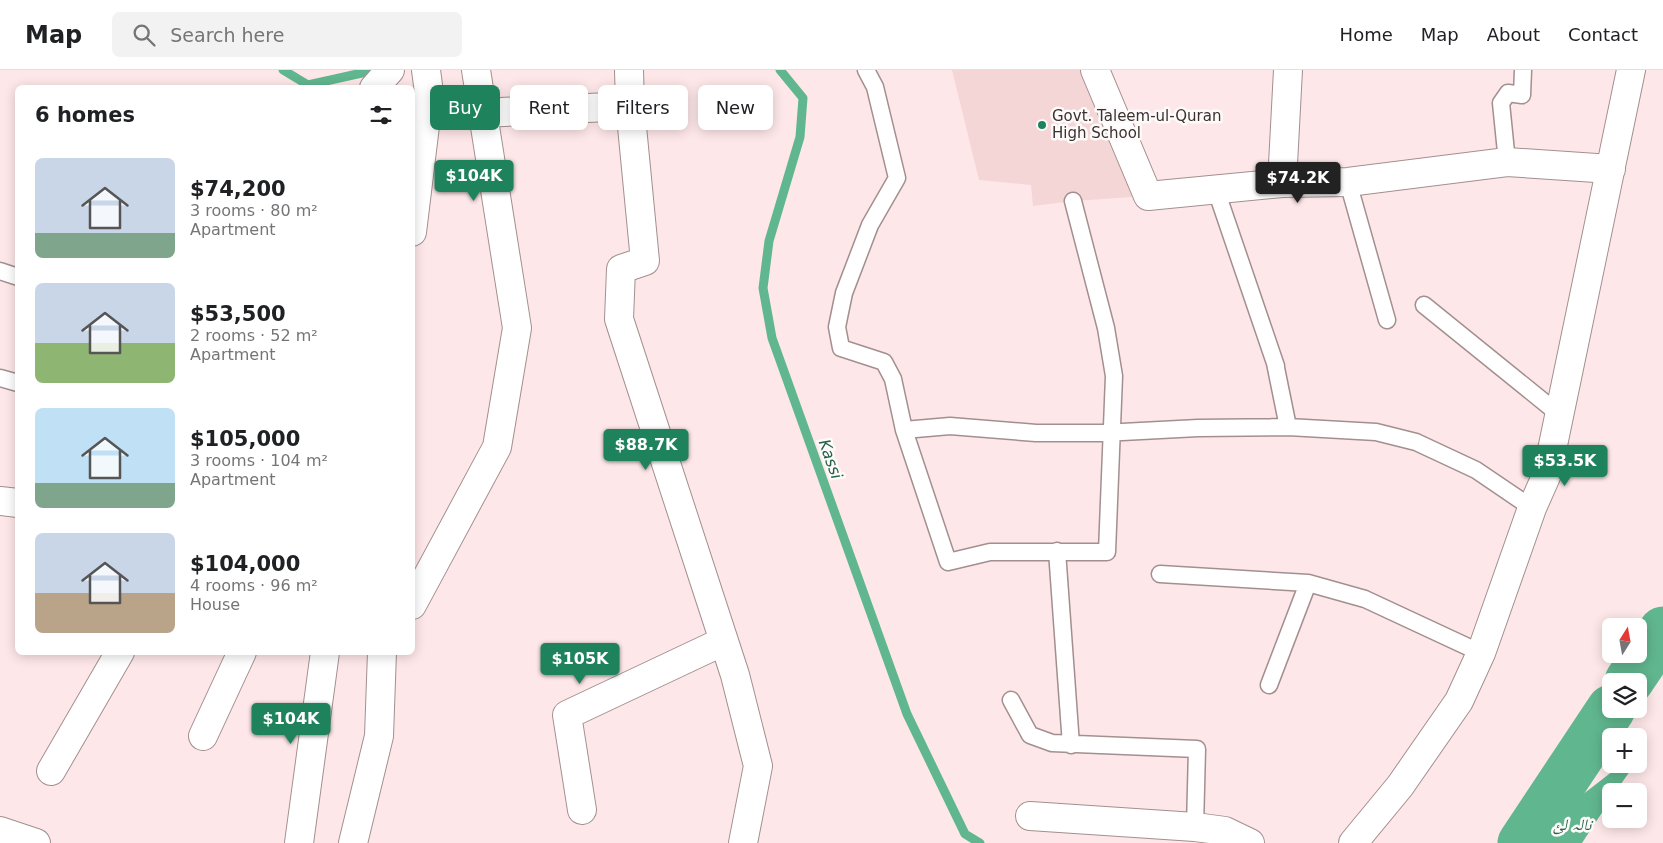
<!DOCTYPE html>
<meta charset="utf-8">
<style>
:root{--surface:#fff;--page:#f2f2f2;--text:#202124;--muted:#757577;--line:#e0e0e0;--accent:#1e835d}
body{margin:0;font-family:"DejaVu Sans","Noto Naskh Arabic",sans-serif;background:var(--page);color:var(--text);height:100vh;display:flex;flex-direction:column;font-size:19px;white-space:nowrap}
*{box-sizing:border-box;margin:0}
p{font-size:16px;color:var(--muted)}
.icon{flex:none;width:28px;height:28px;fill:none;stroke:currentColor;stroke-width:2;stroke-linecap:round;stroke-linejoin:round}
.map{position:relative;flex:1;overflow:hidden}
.details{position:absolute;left:15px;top:15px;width:400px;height:570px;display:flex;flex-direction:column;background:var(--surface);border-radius:8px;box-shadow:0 2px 12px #0003}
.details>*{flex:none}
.banner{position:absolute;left:430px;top:15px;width:475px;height:45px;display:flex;gap:10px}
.needle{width:32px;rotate:11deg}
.controls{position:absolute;left:1602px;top:548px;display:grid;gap:10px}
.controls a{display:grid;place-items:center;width:45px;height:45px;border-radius:8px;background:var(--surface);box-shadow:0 2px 12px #0003;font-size:25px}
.price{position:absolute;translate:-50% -42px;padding:0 11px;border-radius:5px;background:var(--accent);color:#fff;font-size:16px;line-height:32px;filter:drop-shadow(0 1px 2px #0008)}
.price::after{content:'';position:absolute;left:50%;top:30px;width:15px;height:11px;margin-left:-8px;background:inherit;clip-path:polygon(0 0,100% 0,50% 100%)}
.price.selected{background:#222;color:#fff}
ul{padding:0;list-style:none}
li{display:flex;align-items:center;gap:15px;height:125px;padding:0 20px}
li span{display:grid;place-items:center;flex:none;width:140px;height:100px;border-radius:8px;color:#555}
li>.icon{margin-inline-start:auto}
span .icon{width:60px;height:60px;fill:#fffc;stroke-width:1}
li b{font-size:21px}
h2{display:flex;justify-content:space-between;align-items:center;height:60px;padding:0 20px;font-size:21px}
.chip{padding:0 18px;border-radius:8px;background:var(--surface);box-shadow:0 2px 12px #0003;font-size:18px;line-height:45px}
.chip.selected{background:var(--accent);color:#fff}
header{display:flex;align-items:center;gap:30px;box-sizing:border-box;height:70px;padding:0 25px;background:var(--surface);border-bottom:1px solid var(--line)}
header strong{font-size:24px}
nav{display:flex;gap:28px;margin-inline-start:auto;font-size:18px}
.search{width:350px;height:45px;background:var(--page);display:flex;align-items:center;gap:12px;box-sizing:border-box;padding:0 18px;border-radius:8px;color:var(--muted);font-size:19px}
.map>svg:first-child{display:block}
.built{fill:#f5d6d7}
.water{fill:#60b68f}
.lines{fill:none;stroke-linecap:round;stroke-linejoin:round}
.stream{stroke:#60b68f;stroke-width:9}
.river{stroke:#60b68f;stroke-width:49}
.lane-casing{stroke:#a38f8f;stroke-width:19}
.street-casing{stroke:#a38f8f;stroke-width:30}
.lane{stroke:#fff;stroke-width:16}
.street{stroke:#fff;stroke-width:28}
.poi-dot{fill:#1e835d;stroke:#fefafa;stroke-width:2}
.labels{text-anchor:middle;stroke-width:5;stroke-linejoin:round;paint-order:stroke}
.poi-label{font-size:15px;fill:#3a3131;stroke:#fefafa;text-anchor:start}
.water-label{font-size:16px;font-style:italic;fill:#216247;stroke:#fefafa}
</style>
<header>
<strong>Map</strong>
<div class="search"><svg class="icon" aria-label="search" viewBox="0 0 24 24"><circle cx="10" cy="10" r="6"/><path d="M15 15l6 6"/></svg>Search here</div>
<nav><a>Home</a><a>Map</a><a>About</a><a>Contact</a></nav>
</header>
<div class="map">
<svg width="1663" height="773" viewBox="0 0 1663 773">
<rect width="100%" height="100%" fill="#fee7e8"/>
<!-- built -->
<path class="built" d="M952 0H1095L1148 126 1073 131 1033 136 1031 115 979 110Z"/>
<!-- water -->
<path class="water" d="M1622 694H1635L1616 721H1611V729L1582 773H1520Z"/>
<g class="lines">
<!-- stream -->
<path class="stream" d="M283 0 308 15 375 0
M780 0 803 28 800 67 769 171 763 218 772 268 907 644 965 764 980 773"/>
<!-- river -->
<path class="river" d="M1629 611 1663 561
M1522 773 1611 639"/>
<defs>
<path id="lane" d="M866 0 875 17 897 108 870 155 844 223 837 257 841 278 884 292 893 309 904 360 948 492 990 482H1107L1114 306 1106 258 1073 131
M1507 92 1501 33 1508 23 1522 25 1523 0
M1348 112 1387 250
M1216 120 1276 296
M0 201 18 207
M1424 235 1560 345
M1275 293 1288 357
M0 308 18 313
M904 360 950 356 1036 363H1103L1198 358 1288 357 1376 362 1416 372 1476 400 1532 438
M1057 481 1071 675
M1160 504 1308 513 1365 529 1481 583
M1269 615 1308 513
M1011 630 1030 665 1052 673 1197 679 1195 757"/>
<path id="street" d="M1095 0 1148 126 1282 113 1348 112 1507 92 1611 99
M374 18 390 0
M630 36 645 191 621 199 619 249 735 605 758 696 743 773
M481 43 630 36 629 0
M1282 113 1288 0
M412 162 429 23 426 0
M0 431 18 433
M412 535 497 377 517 258 476 0
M203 666 242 582
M51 701 120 582
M582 740 567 645 724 571
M1030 746 1195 757 1225 761 1250 773
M0 761 36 773
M299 773 325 582
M353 773 379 666 382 582
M1353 773 1400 716 1459 631 1481 583 1532 438 1547 404 1631 0"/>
</defs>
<!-- lane casing -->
<use href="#lane" class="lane-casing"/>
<!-- street casing -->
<use href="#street" class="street-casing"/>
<!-- lane -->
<use href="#lane" class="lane"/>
<!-- street -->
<use href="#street" class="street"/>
</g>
<!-- markers -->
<circle class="poi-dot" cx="1042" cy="55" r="5"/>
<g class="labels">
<!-- poi labels -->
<g class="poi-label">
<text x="1052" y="51">Govt. Taleem-ul-Quran<tspan x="1052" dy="17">High School</tspan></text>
</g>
<!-- water labels -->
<g class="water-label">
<text transform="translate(831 389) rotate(70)" y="6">Kassi</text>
<text x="1572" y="760">نالہ لئ</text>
</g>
</g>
</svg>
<div class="controls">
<a><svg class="needle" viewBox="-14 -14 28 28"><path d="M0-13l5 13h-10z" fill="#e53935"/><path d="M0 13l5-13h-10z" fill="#757577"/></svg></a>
<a><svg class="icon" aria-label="layers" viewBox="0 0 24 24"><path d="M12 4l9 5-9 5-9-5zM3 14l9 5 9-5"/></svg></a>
<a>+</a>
<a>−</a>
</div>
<b class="price" style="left:474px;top:132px">$104K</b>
<b class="price selected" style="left:1298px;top:134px">$74.2K</b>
<b class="price" style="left:646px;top:401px">$88.7K</b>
<b class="price" style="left:1565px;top:417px">$53.5K</b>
<b class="price" style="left:580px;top:615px">$105K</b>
<b class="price" style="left:291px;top:675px">$104K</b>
<div class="banner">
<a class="chip selected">Buy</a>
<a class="chip">Rent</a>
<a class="chip">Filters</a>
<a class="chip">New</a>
</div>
<section class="details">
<h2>6 homes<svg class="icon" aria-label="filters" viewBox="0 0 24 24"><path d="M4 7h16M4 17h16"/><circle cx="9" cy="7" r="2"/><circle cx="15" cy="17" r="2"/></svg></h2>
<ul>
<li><span style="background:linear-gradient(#c9d6e8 75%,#7fa58c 0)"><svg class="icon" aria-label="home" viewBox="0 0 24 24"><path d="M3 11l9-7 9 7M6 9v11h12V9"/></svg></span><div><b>$74,200</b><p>3 rooms · 80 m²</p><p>Apartment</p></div></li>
<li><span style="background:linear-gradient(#c9d6e8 60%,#8fb573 0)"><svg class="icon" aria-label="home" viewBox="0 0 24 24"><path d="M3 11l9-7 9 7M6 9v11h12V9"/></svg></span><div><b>$53,500</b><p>2 rooms · 52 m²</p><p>Apartment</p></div></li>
<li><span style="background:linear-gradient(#bfe0f5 75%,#7fa58c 0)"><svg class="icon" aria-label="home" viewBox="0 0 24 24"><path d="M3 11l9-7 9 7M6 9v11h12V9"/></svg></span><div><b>$105,000</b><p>3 rooms · 104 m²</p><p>Apartment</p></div></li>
<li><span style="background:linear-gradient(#c9d6e8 60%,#b9a48a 0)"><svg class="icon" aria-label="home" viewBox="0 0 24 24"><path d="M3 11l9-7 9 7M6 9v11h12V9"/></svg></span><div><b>$104,000</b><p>4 rooms · 96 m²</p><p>House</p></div></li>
</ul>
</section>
</div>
